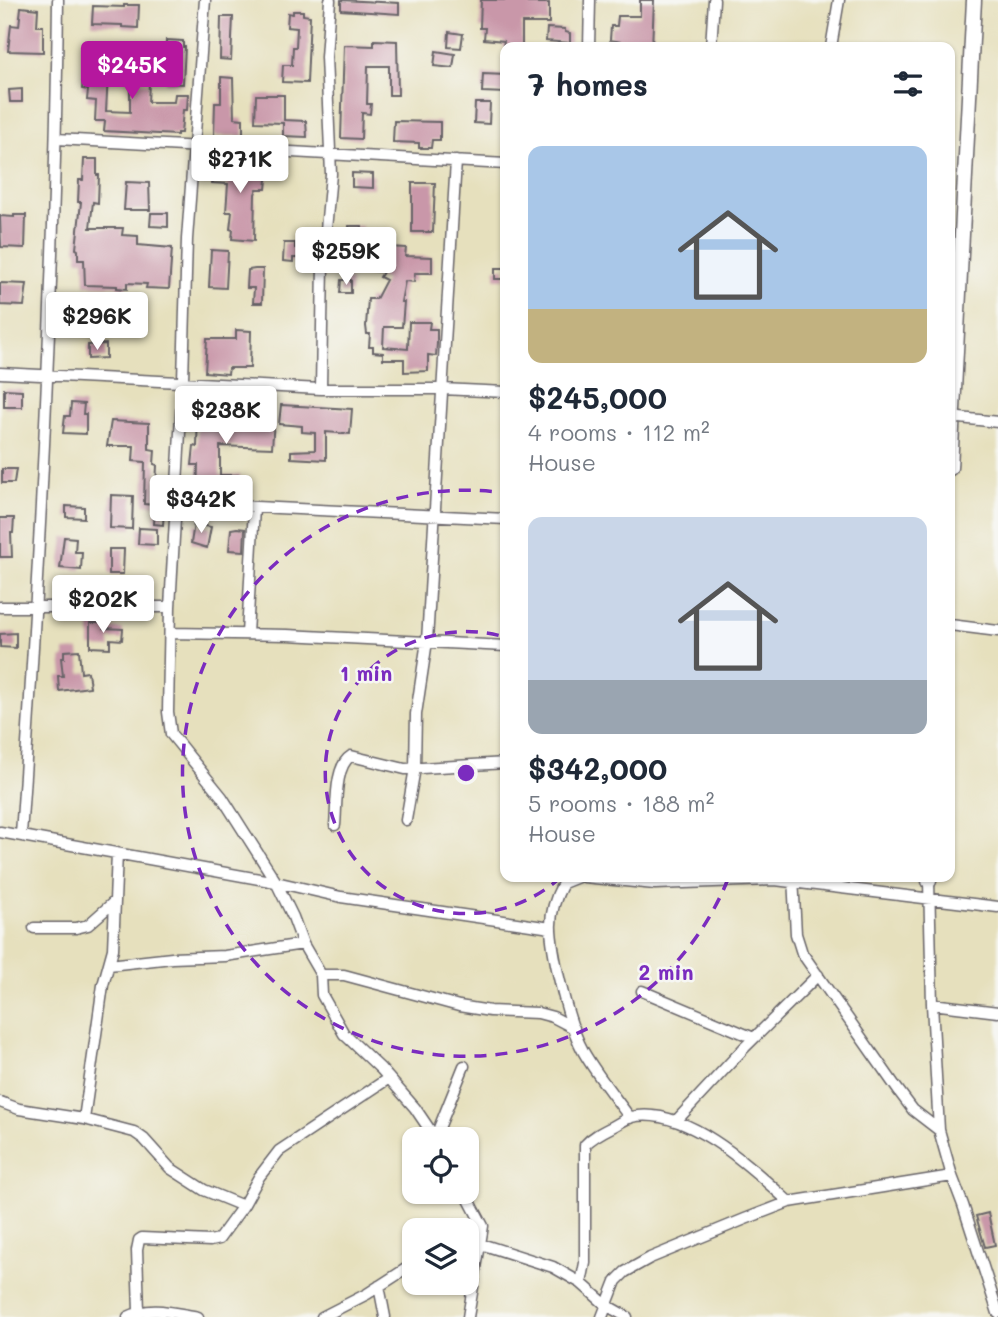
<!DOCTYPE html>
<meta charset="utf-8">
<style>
:root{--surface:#fff;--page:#f6f6f7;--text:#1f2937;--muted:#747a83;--accent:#b5179e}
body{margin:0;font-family:Mali,sans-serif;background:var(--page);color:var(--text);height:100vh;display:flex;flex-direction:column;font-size:26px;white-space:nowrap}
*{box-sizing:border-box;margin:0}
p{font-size:23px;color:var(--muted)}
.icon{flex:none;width:38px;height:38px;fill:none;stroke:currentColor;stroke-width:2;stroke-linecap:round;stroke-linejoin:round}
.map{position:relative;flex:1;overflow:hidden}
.details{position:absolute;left:500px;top:42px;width:455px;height:840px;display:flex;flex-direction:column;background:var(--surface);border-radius:14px;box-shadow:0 2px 5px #0004}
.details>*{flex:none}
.fabs{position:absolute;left:402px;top:1127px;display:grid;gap:14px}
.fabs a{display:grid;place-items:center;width:77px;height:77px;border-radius:14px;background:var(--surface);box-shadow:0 2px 5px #0004;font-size:35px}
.price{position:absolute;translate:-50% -60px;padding:0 16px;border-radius:7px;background:#fff;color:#222;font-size:23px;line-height:46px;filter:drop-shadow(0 2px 4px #0008)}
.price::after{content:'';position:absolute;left:50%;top:42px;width:21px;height:16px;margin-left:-10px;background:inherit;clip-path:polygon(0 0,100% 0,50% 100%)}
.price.active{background:var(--accent);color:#fff}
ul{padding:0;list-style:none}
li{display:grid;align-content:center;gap:14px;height:371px;padding:0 28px}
li span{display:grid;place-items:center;height:217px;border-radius:14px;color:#555}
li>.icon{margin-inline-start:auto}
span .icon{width:126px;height:126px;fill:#fffc;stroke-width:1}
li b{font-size:30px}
h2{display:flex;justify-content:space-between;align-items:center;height:84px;padding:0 28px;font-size:30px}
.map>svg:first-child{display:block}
.building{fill:#c997a9}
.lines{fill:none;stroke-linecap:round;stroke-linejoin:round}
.minor-casing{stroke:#676468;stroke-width:13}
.tertiary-casing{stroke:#676468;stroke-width:17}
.minor{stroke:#fff;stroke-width:10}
.tertiary{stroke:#fff;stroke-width:14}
.ring{fill:none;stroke:#7b2cbf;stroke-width:3.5;stroke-dasharray:12 9}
.centre{fill:#7b2cbf;stroke:#f6f6f2;stroke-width:3.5}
.ring-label{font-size:21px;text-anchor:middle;font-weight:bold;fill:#7b2cbf;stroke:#f6f6f2;stroke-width:5;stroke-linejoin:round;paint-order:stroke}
</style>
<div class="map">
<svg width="998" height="1317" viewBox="0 0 998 1317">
<rect width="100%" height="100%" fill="#f6f6f2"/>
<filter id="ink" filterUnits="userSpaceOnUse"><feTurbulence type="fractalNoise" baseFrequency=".0143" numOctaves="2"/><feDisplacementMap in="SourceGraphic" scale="14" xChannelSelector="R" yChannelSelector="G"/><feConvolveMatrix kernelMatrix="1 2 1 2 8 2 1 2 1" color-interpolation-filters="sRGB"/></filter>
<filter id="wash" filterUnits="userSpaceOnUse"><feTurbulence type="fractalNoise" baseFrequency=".00686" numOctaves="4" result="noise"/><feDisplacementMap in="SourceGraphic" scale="28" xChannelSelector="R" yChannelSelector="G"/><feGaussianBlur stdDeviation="1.57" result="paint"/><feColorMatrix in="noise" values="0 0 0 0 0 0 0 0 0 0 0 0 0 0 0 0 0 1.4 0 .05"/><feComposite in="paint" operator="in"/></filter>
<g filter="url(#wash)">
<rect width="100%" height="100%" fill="#e6e0bd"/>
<g id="blocks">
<!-- building -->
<path class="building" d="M341 0 399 3V14L341 10Z
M481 0H528V3H549V23H522V47H503L504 41 484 39 485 28H480Z
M640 0H654L652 47 610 40 611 26H617L618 16H640Z
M124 5H139L138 28 122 27V25L92 24 93 6 124 7Z
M21 7 38 9 37 26H43V52L8 51 11 25 19 26Z
M293 11H303V15L310 16 307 83 282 82 283 65H292L293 47H296L297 28 287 27 288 13 293 14Z
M221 17H233L231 60 220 59Z
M547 28 565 29V32L570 33V43L546 41Z
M449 32 463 34 461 48 448 47Z
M166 40 183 41V47H185L183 84 165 83Z
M374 40 397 41 398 95H389V66H368L367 104H371L370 114 362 113 361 139 341 138 344 45 374 46Z
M93 45 106 46 105 60 124 61V55H134L133 76 108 75 106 111 130 112V82L149 83 148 102H174L175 94H188L187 110H183L181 133H177V135L104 131 105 121H95L96 101 87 100 88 90 82 89 83 79 92 80Z
M436 51 455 54 453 68 434 66Z
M483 74 506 75V93L482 92Z
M221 77 233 78 234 118 243 119V136H214L215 103H221Z
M22 89V102H10L9 90Z
M256 95H284V120L306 121 307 137 283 136V123L255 122Z
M475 103H490L489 124 474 123Z
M394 121 440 122V140H432L431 148H419V143L393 142Z
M84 159H97V175H99L98 203 93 202 90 228H123L122 235 138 236V245L172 248 169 289 146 288 147 284 127 283V289L117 288V286L85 285 84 260H78V250L76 249 81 202H78L79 180H83Z
M213 159 232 160V166L268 170 266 189H257L255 194 254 241 232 239 233 230 230 229 232 212H226L228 184 212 183Z
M352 173 373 174V188L352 187Z
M126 182 149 183 150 210H124Z
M412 183H435L433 232H412Z
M151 213H168V227L150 226Z
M14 215H26L25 248 1 247 0 216 14 217Z
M349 226H362V237L349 235Z
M284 243H295V248H299V258H293V262L283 261Z
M388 247 406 248 405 256 432 257V273H415L414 282 405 281 401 302H404L402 327H384L383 347 408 349 409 322H430L429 329H437V343L436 356 428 355V371L404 372V359H383V353L373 352V347H369L370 334H367L366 326 368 299H376L386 280 380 277 383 272 371 271 373 250 388 251Z
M211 250 228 251 226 288 209 287Z
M495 268H505V279H495Z
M255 269H263L262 303H253L254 288H247L248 270Z
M341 280H351V293H340Z
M0 283 27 284 24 306 0 305Z
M83 318H93L92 335 82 334Z
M236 330 251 331 250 368H229L228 374 205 372 207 339H236Z
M106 344V358L88 359V345Z
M4 389 22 390V407H4Z
M71 403 84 404 83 414H86V434L63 433 65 416H70Z
M228 403 243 404 241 418 274 420 272 448 220 446V475H240V493L229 492 228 495 197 494 198 465H192L194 446 197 447 198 411H224V409L228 410Z
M281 405 352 409 350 434 326 432V460L291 458V451L315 450V433L302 432V426L279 424Z
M111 421 149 423V449L155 450 154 464 157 465 155 505 144 504 145 462 133 461 134 446H107Z
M2 469H16L14 483H2Z
M111 495 133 496 132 529 110 528Z
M66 506 84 507V518L66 517Z
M155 511H164L163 525 154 524Z
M0 518H14L13 533H11L12 557H0Z
M194 524 211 527 207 548 191 543Z
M139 528 157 529V545L138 544Z
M237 528 245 529 244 551 229 550 231 529Z
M64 537 76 538 75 552H82L81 570 60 568Z
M109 549H124L123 574H109Z
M90 623H104V628L123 629 122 640 110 639V648L90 647Z
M16 633V648L0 647V634Z
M79 650 81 673 88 672 90 687 59 691 58 676H63L61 658H64V651Z
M988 1213 995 1245 985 1247 976 1216Z"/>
</g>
</g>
<g filter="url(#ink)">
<use href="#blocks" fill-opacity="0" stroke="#676468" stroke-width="2"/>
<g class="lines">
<defs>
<path id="minor" d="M205 0 187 239 183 380 170 607 168 712 171 734 222 797 276 882 293 917 303 944 321 975 322 995 344 1034 381 1069 415 1108 436 1139
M589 47 590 0
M711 47 714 0
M831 47 839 0
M57 139 506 164
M0 373 321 389H442L506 392
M321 389 323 263 331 174 326 57 330 0
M950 417 998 422
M175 503 506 519
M0 607H170
M950 625 998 631
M170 633 287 635 506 646
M247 634 254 508
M406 820 415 768 416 714 427 641 456 161
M335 825C337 807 334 766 351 756L405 769 506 763
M0 832 276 882 341 897 551 928
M21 835C40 557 55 278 58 0
M578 877 563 883C555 898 550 913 551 930 553 959 569 1026 583 1051 596 1074 614 1096 630 1118
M584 877 655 884 775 880 998 907
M793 877 796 934 802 953 898 1090 913 1110 939 1130
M929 881 932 1004 939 1130 952 1176 963 1205 998 1313
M34 928H76L88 925 115 901
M109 965 172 958 225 956 303 944
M321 975H344L459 1006 490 1011 538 1013 553 1017 574 1028
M642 991 754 1038
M932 1004 998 1012
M0 1102 19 1109 84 1119 134 1132 144 1139 170 1168 204 1190 243 1206
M84 1119 103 985 113 949 117 853
M677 1120 745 1047 818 975
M435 1138 464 1066
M465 1192 483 1226 468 1317
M467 1247 481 1244 553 1267 581 1283 606 1305 627 1317
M581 1283 585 1263V1145C592 1137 602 1132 612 1127 618 1124 625 1119 631 1117 686 1105 752 1168 789 1202
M379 1286 385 1317
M139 1311 137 1250 139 1240 142 1238 210 1241 219 1239 243 1206 259 1177 279 1151 389 1078
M128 1317C150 1305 174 1313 198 1317
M322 1317 367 1294 415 1263
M602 1317 616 1281 625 1272 650 1258 745 1219 789 1202 952 1176"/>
<path id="tertiary" d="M950 468 974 0
M929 881V877"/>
</defs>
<!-- minor casing -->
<use href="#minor" class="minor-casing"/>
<!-- tertiary casing -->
<use href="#tertiary" class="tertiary-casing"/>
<!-- minor -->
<use href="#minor" class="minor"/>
<!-- tertiary -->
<use href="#tertiary" class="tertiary"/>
</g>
</g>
<!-- distance rings -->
<g class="ring">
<path d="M561 877A141 141 0 1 1 505 637"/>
<path d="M728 879A283 283 0 1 1 505 493"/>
</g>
<circle cx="466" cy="773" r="10" class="centre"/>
<g class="ring-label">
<text x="366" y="681">1 min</text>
<text x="666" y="980">2 min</text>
</g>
</svg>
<div class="fabs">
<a><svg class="icon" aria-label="locate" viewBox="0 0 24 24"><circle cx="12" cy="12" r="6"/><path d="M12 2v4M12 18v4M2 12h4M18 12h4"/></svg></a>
<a><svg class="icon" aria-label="layers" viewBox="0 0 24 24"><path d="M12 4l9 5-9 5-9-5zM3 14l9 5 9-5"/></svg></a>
</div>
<b class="price active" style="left:132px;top:101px">$245K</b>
<b class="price" style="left:240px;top:195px">$271K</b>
<b class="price" style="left:346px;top:287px">$259K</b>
<b class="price" style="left:97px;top:352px">$296K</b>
<b class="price" style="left:226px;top:446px">$238K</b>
<b class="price" style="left:201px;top:535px">$342K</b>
<b class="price" style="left:103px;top:635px">$202K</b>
<section class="details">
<h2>7 homes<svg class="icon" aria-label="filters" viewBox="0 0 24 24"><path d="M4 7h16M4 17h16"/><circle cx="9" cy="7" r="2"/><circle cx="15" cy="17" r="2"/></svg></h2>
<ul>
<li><span style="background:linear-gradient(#a9c7e8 75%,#c2b280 0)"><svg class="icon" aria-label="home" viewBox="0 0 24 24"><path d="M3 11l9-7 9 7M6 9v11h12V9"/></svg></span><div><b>$245,000</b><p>4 rooms · 112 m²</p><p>House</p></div></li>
<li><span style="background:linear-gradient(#c9d6e8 75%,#9aa5b1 0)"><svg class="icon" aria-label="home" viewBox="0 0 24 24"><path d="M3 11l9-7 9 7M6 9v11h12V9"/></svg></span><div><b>$342,000</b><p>5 rooms · 188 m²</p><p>House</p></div></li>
</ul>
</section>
</div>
